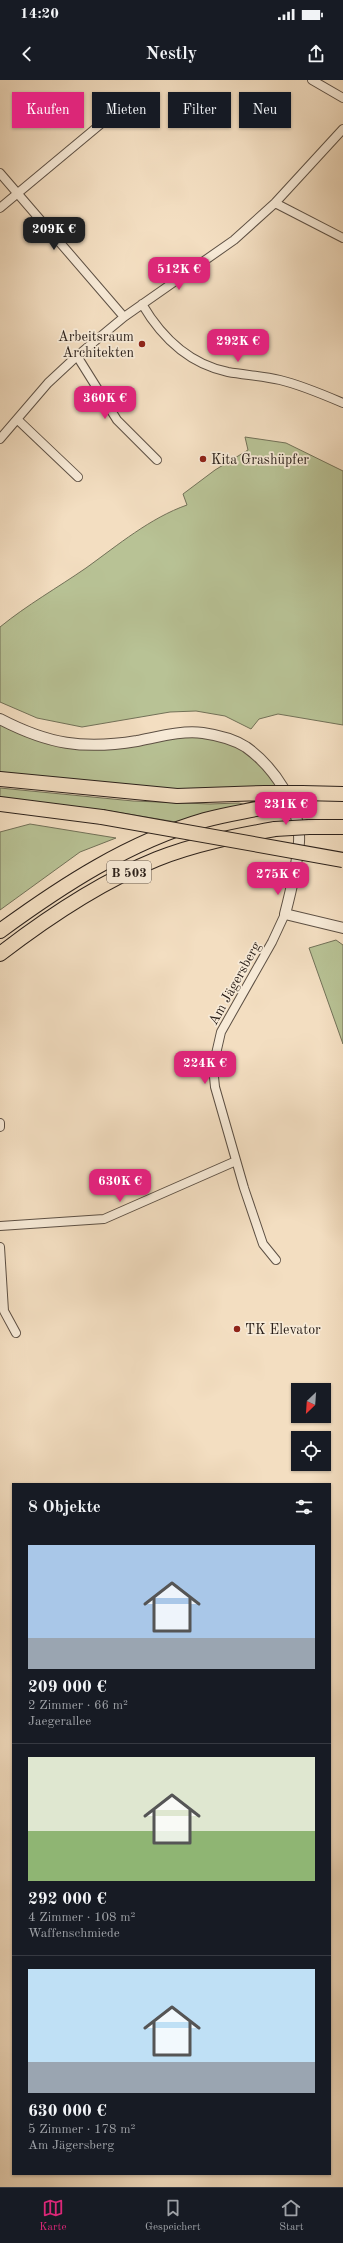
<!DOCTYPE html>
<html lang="de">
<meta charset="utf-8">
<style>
:root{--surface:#171b24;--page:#20242c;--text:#f1f3f6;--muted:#9ea1a6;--line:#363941;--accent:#db2777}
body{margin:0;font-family:"Old Standard TT",serif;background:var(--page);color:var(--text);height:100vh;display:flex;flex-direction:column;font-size:15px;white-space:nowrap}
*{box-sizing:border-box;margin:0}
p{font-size:13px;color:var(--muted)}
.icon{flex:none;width:22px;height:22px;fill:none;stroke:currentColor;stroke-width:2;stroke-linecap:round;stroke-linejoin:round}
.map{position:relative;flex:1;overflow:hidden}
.details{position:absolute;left:12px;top:1403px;width:319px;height:692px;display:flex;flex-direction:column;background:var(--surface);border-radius:0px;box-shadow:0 1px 3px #0004}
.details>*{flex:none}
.hud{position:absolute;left:12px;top:12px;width:319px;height:36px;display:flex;gap:8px}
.needle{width:26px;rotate:205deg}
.tools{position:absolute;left:291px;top:1303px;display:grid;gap:8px}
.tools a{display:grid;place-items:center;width:40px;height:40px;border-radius:0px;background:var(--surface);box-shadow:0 1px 3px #0004;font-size:20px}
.price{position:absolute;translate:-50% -34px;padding:0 9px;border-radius:8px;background:var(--accent);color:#fff;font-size:13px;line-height:26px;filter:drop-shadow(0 1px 2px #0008)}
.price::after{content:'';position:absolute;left:50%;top:24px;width:12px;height:9px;margin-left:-6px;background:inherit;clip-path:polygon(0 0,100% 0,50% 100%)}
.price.selected{background:#222;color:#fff}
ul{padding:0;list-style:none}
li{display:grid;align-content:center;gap:8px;height:212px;padding:0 16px}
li+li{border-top:1px solid var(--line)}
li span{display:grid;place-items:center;height:124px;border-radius:0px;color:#555}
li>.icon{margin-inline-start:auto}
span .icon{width:72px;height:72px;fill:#fffc;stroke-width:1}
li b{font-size:17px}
h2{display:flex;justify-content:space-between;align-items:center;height:48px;padding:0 16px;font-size:17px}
.pill{padding:0 14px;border-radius:0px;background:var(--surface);box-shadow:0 1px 3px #0004;font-size:14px;line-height:36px}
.pill.selected{background:var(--accent);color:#fff}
.status{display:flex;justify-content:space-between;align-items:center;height:28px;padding:0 20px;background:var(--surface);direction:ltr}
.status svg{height:11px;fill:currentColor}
header{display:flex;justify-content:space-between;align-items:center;height:52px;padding:0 16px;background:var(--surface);font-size:18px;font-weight:800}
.tab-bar{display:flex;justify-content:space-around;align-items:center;height:56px;border-top:1px solid var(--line);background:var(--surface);font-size:11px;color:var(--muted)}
.tab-bar a{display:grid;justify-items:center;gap:2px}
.tab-bar .selected{color:var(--accent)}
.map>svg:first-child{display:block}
.green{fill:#b8c295;stroke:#727158}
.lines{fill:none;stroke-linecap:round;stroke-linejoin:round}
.minor-casing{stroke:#5d5044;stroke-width:10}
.tertiary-casing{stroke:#5d5044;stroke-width:12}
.trunk-casing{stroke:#2b201a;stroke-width:16}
.minor{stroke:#f7ead7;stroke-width:8}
.tertiary{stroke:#f7ead7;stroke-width:10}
.trunk{stroke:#f3dec1;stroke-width:14}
.trunk-bridge-casing{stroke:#2b201a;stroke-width:16;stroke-linecap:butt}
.trunk-bridge{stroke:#f3dec1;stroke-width:14}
.poi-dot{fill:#8f2418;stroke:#f7ead7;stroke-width:1.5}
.labels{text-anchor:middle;stroke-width:3.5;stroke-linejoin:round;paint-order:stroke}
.shield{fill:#f7ead7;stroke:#685d53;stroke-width:1}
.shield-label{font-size:13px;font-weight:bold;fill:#2b201a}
.poi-label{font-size:14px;fill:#2b201a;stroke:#f7ead7;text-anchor:start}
.street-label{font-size:14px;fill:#2b201a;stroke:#f7ead7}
</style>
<div class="status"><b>14:20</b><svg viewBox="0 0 49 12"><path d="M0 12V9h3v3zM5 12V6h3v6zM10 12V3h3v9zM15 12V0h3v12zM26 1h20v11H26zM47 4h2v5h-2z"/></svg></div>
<header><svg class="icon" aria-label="back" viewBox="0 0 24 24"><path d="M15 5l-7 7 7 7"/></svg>Nestly<svg class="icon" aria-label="share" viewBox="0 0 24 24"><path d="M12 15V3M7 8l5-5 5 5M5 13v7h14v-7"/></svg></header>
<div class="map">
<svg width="343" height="2107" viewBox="0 0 343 2107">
<rect width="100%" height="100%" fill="#f3dec1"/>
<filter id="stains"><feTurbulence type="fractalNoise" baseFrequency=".005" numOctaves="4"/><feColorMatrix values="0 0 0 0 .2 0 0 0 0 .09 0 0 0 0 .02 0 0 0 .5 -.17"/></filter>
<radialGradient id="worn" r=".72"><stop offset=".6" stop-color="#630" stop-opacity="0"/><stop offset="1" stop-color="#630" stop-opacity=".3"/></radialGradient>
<!-- green -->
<path class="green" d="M245 357 286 363 343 391V645L278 634 259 639 251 649 225 636 196 631 170 632 82 647 37 638 0 622V547C27 525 57 508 86 488 118 465 150 438 187 425L183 414 215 390 248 370Z
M0 639 82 666 202 653 246 667 282 706 218 716 0 699Z
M0 708 133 721 210 724 239 723 246 725 182 743 104 730 103 732 0 719Z
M30 744 116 758 80 772 0 830V752Z
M336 860 343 865V964L309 868Z"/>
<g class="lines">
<defs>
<path id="minor" d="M312 0 343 18
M0 93 124 237
M275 123 343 158
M0 128 102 43
M142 224C162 258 189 284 228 292 245 295 263 296 280 300 301 305 322 314 343 323
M77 276 117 340 157 380
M18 340 78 397
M0 359 48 303 77 276 124 237 234 160 275 123 343 49
M0 1043V1047
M0 1146 104 1139 236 1081
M0 1167 4 1231 16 1253
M276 1180 263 1164 244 1108 215 1007 213 987 221 952 272 862 285 834"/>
<path id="tertiary" d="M0 639C48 664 83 670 137 661 158 657 182 650 203 653 217 655 235 660 246 667 274 687 301 727 299 762 297 786 291 811 285 834L343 848"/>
<path id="trunk" d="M0 699 177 716 265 713
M302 713 343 714
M0 724 102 737
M309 747H343
M0 851C63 805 129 762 205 740 226 734 249 731 270 726
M0 874C48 837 100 802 157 779 195 764 235 756 275 749"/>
</defs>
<!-- minor casing -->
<use href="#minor" class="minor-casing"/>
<!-- tertiary casing -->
<use href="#tertiary" class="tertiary-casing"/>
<!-- trunk casing -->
<use href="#trunk" class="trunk-casing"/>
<!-- minor -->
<use href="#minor" class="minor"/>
<!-- tertiary -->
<use href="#tertiary" class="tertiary"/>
<!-- trunk -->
<use href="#trunk" class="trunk"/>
<defs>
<path id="trunk-bridge" d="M265 713H302
M270 726 305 723
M102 737 343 780
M275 749 309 747"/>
</defs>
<!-- trunk-bridge casing -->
<use href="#trunk-bridge" class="trunk-bridge-casing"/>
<!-- trunk-bridge -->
<use href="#trunk-bridge" class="trunk-bridge"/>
</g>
<!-- markers -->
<g class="poi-dot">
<circle cx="142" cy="264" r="4"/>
<circle cx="203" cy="379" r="4"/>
<circle cx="237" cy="1249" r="4"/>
</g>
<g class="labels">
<!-- shield labels -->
<rect class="shield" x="107" y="781" width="44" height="22" rx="3"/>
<g class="shield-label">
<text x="129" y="797">B 503</text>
</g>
<!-- poi labels -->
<g class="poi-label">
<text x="134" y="261" text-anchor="end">Arbeitsraum<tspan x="134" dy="16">Architekten</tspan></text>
<text x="211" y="384">Kita Grashüpfer</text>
<text x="245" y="1254">TK Elevator</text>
</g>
<!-- street labels -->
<g class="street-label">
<text transform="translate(234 903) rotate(-61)" y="5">Am Jägersberg</text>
</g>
</g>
<rect width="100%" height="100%" filter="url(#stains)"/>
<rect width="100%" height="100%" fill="url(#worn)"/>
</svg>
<div class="tools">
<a><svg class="needle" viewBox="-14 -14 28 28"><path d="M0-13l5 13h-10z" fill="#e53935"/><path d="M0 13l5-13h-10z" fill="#9ea1a6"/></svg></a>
<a><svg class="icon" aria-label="locate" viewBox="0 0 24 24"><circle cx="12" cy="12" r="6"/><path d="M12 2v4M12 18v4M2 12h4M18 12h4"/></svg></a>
</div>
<b class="price selected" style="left:54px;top:171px">209K €</b>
<b class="price" style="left:179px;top:211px">512K €</b>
<b class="price" style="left:238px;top:283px">292K €</b>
<b class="price" style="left:105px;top:340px">360K €</b>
<b class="price" style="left:286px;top:746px">231K €</b>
<b class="price" style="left:278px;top:816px">275K €</b>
<b class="price" style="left:205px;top:1005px">224K €</b>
<b class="price" style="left:120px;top:1123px">630K €</b>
<div class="hud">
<a class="pill selected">Kaufen</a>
<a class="pill">Mieten</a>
<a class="pill">Filter</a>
<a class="pill">Neu</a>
</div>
<section class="details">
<h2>8 Objekte<svg class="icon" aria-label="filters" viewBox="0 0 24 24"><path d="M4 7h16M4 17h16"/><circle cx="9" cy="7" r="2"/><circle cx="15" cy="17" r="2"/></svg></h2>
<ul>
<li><span style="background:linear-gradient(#a9c7e8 75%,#9aa5b1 0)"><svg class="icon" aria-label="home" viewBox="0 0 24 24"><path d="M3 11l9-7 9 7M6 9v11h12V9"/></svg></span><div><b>209 000 €</b><p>2 Zimmer · 66 m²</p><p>Jaegerallee</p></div></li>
<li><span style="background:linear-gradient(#dfe7d0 60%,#8fb573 0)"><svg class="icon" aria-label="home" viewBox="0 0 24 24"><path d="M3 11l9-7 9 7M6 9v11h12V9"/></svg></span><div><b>292 000 €</b><p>4 Zimmer · 108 m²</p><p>Waffenschmiede</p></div></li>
<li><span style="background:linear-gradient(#bfe0f5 75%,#9aa5b1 0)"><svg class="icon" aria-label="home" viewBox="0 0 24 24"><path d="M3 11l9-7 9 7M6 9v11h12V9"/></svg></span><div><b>630 000 €</b><p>5 Zimmer · 178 m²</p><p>Am Jägersberg</p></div></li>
</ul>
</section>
</div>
<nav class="tab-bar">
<a class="selected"><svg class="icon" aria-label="map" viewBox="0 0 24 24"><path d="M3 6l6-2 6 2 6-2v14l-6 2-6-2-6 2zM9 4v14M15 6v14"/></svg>Karte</a>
<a><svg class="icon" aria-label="saved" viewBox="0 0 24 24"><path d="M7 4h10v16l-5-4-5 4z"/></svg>Gespeichert</a>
<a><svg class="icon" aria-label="home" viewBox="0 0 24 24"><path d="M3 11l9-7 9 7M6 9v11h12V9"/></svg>Start</a>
</nav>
